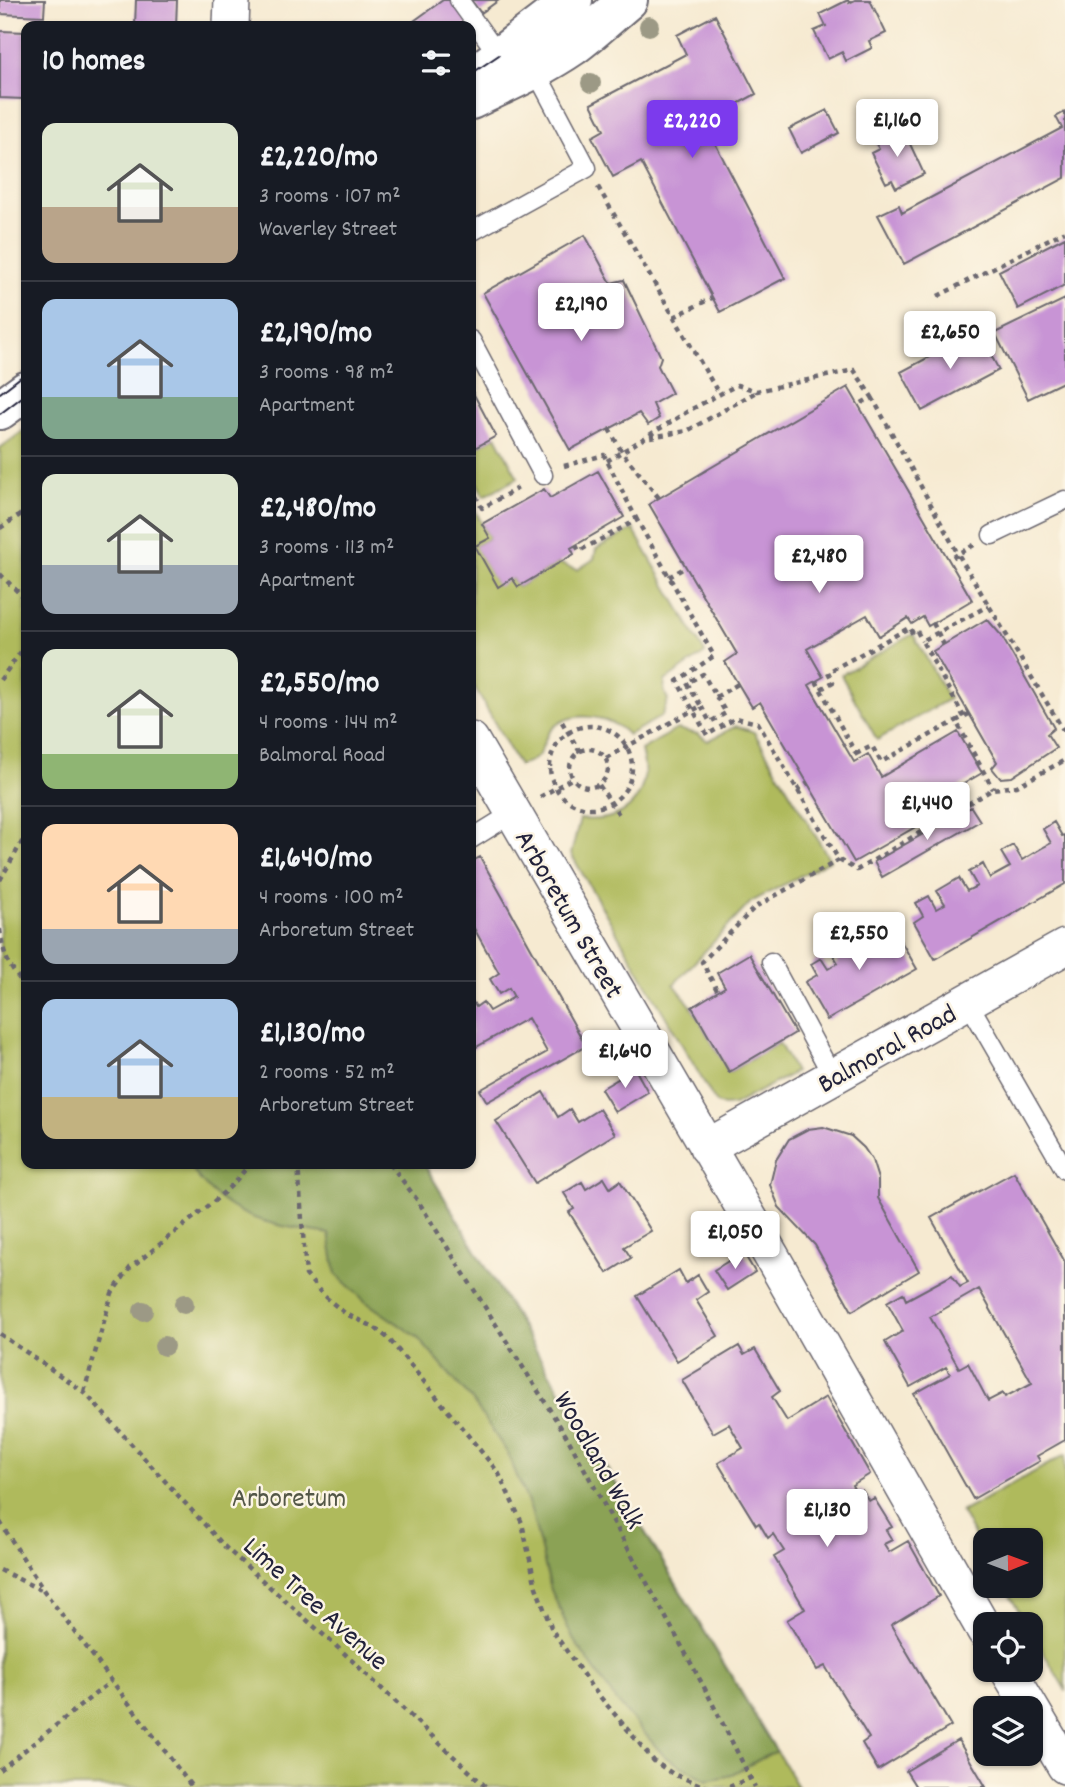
<!DOCTYPE html>
<meta charset="utf-8">
<style>
:root{--surface:#171b24;--page:#20242c;--text:#f1f3f6;--muted:#9ea1a6;--line:#363941;--accent:#7c3aed}
body{margin:0;font-family:Dekko,sans-serif;background:var(--page);color:var(--text);height:100vh;display:flex;flex-direction:column;font-size:26px;white-space:nowrap}
*{box-sizing:border-box;margin:0}
p{font-size:23px;color:var(--muted)}
.icon{flex:none;width:38px;height:38px;fill:none;stroke:currentColor;stroke-width:2;stroke-linecap:round;stroke-linejoin:round}
.map{position:relative;flex:1;overflow:hidden}
.sheet{position:absolute;left:21px;top:21px;width:455px;height:1148px;display:flex;flex-direction:column;background:var(--surface);border-radius:14px;box-shadow:0 2px 5px #0004}
.sheet>*{flex:none}
.needle{width:46px;rotate:89deg}
.tools{position:absolute;left:973px;top:1528px;display:grid;gap:14px}
.tools a{display:grid;place-items:center;width:70px;height:70px;border-radius:14px;background:var(--surface);box-shadow:0 2px 5px #0004;font-size:35px}
.price{position:absolute;translate:-50% -60px;padding:0 16px;border-radius:7px;background:#fff;color:#222;font-size:23px;line-height:46px;filter:drop-shadow(0 2px 4px #0008)}
.price::after{content:'';position:absolute;left:50%;top:42px;width:21px;height:16px;margin-left:-10px;background:inherit;clip-path:polygon(0 0,100% 0,50% 100%)}
.price.active{background:var(--accent);color:#fff}
ul{padding:0;list-style:none}
li{display:flex;align-items:center;gap:21px;height:175px;padding:0 21px}
li+li{border-top:2px solid var(--line)}
li span{display:grid;place-items:center;flex:none;width:196px;height:140px;border-radius:14px;color:#555}
li>.icon{margin-inline-start:auto}
span .icon{width:84px;height:84px;fill:#fffc;stroke-width:1}
li b{font-size:30px}
h2{display:flex;justify-content:space-between;align-items:center;height:84px;padding:0 21px;font-size:30px}
.map>svg:first-child{display:block}
.green{fill:#afba5c;stroke:#686e4c;stroke-width:2}
.forest{fill:#8ba254;stroke:#566248;stroke-width:2}
.building{fill:#c894d5;fill-rule:evenodd}
.lines{fill:none;stroke-linecap:round;stroke-linejoin:round}
.service-casing{stroke:#6c6870;stroke-width:21}
.minor-casing{stroke:#6c6870;stroke-width:38}
.tertiary-casing{stroke:#6c6870;stroke-width:42}
.path{stroke:#6c6870;stroke-width:4.5;stroke-dasharray:5 5;stroke-linecap:butt}
.service{stroke:#fff;stroke-width:18}
.minor{stroke:#fff;stroke-width:35}
.tertiary{stroke:#fff;stroke-width:38}
.tram{stroke:#22223b;stroke-width:2}
.tree{fill:#9c9985}
.labels{text-anchor:middle;stroke-width:5;stroke-linejoin:round;paint-order:stroke}
.street-label{font-size:28px;fill:#22223b;stroke:#fcf5e5}
.park-label{font-size:28px;fill:#535747;stroke:#fcf5e5}
</style>
<div class="map">
<svg width="1065" height="1787" viewBox="0 0 1065 1787">
<rect width="100%" height="100%" fill="#fcf5e5"/>
<filter id="ink" filterUnits="userSpaceOnUse"><feTurbulence type="fractalNoise" baseFrequency=".0143" numOctaves="2"/><feDisplacementMap in="SourceGraphic" scale="14" xChannelSelector="R" yChannelSelector="G"/><feConvolveMatrix kernelMatrix="1 2 1 2 8 2 1 2 1" color-interpolation-filters="sRGB"/></filter>
<filter id="wash" filterUnits="userSpaceOnUse"><feTurbulence type="fractalNoise" baseFrequency=".00686" numOctaves="4" result="noise"/><feDisplacementMap in="SourceGraphic" scale="28" xChannelSelector="R" yChannelSelector="G"/><feGaussianBlur stdDeviation="1.57" result="paint"/><feColorMatrix in="noise" values="0 0 0 0 0 0 0 0 0 0 0 0 0 0 0 0 0 1.4 0 .05"/><feComposite in="paint" operator="in"/></filter>
<g filter="url(#wash)">
<rect width="100%" height="100%" fill="#f6ead1"/>
<!-- green -->
<path class="green" d="M26 429V1164H424L798 1787H0V448Z
M496 436 518 478 484 496 471 472V450Z
M471 503 490 538 476 546 498 586 512 578 518 587 558 563 577 570 594 559 596 549 633 529 705 653 665 681 664 691 668 700 662 716 628 735C610 715 570 708 550 731 544 738 543 748 538 756 535 760 525 763 519 766L471 681Z
M913 634 949 699 877 740 841 675Z
M736 726 754 732 830 860 751 902 674 984 692 1007 729 1072 779 1043 795 1072 734 1105 724 1106 716 1103 571 854 580 819C610 822 638 813 644 778 646 770 643 759 641 750L677 729 698 734 708 741Z
M1065 1455V1689L1031 1631V1624H1027L1004 1586H1031V1540H985V1554L961 1512Z"/>
<!-- forest -->
<path class="forest" d="M188 1164H424L776 1751 728 1776 707 1780 665 1757 617 1702 573 1639 551 1590 531 1510 508 1454 472 1400 417 1337 366 1302 336 1274 329 1234C267 1224 226 1220 188 1164Z"/>
<g id="blocks">
<!-- building -->
<path class="building" d="M0 0H45L44 16 0 14Z
M136 0H177L176 26H135Z
M443 0H459L468 26H407Z
M471 0H499L481 13Z
M848 0 849 3 855 0H870L886 33 869 41 872 48 846 61 842 52 828 59 814 31 826 26 820 14Z
M715 15 756 94 704 122 785 278 720 312 641 162 613 177 592 137 604 130 591 104 686 54 677 35Z
M0 31 26 32 24 99 0 98Z
M827 110 839 133 801 153 789 129Z
M1065 112V178L904 264 878 215 899 205 902 213 1062 128 1056 117Z
M903 129 924 174 896 188 892 180 886 183 871 153 879 149 875 142Z
M585 235 611 283 624 280 661 357 658 366 672 393 653 404 659 418 648 425 639 413 570 450 483 293Z
M1065 237V285L1018 309 999 271Z
M1065 299V381L1028 399 995 333Z
M978 331 999 370 922 411 901 372Z
M848 387 972 600 928 626 923 617 912 624 908 618 879 636 867 615 807 649 823 677 809 685 854 762 868 754 881 777 958 732 982 773 911 815 917 826 854 862 760 702 752 707 725 662 737 654 649 504Z
M471 389 496 436 471 450Z
M598 471 624 517 571 548 574 554 518 587 512 578 498 587 475 546 490 538 482 524 544 489 550 498Z
M987 619 1001 635 1054 728 1047 734 1056 748 1012 777 1000 778 992 768 997 762 933 651Z
M971 807 980 821 882 877 874 862Z
M1054 822 1062 836 1065 835V884L935 959 914 922 923 916 916 903 929 896 936 909 945 904 937 891 959 878 967 891 977 886 969 872 983 864 990 878 1010 867 1001 852 1013 845 1022 860 1042 848 1051 843 1043 829Z
M480 857 586 1046 487 1102 480 1090 547 1052 528 1018 471 1050V999L476 1007 483 1002 489 1011 514 997 509 988 499 994 490 979 499 973 471 923V862Z
M875 925 883 938 895 931 917 969 827 1020 805 982 817 975 811 964 821 958 828 969 838 963 831 951 854 938 861 950 872 944 865 931Z
M749 954 795 1033 729 1072 692 1007 725 987 717 973Z
M635 1069 648 1092 615 1112 601 1089Z
M543 1092 558 1117 570 1109 578 1122 599 1109 615 1134 535 1183 496 1121Z
M823 1127 851 1136 864 1148 872 1160 878 1179V1198L919 1271 852 1311 815 1245 779 1207 770 1185 776 1160 789 1139 808 1129Z
M1014 1172 1065 1262V1440L1037 1456 1040 1461 973 1499 914 1394 950 1374 946 1367 910 1387 885 1342 903 1331 887 1302 903 1293 906 1300 952 1275 960 1287 968 1283 931 1218ZM979 1289 1032 1383 1005 1397 1003 1393 988 1401 968 1363 959 1368 930 1317Z
M604 1178 610 1188 620 1181 651 1231 624 1247 631 1258 607 1273 569 1212 574 1209 564 1193 582 1182 586 1189Z
M743 1252 755 1272 727 1290 714 1270Z
M679 1270 686 1283 698 1275 708 1292 696 1300 718 1336 677 1361 637 1296Z
M739 1346 744 1355 755 1349 780 1391 772 1397 787 1421 826 1397 870 1474 852 1485 856 1493 862 1490 869 1501 874 1498 892 1527 886 1530 892 1540 884 1544 889 1552 908 1541 939 1596 891 1625 951 1726 878 1770 862 1743 869 1738 825 1666 817 1670 787 1620 805 1609 774 1557 784 1551 773 1534 768 1538 759 1523 756 1525 718 1463 743 1448 729 1424 713 1433 682 1380Z
M958 1740 986 1787H916L906 1771Z"/>
</g>
</g>
<g filter="url(#ink)">
<use href="#blocks" fill-opacity="0" stroke="#6c6870" stroke-width="2"/>
<g class="lines">
<defs>
<path id="service" d="M459 0 502 60
M471 232 587 168 533 66
M471 340 543 475
M992 535 1065 500
M471 839 513 813
M771 962 833 1077
M968 1002 1065 1170"/>
<path id="minor" d="M231 26 232 0
M471 740 772 1257 985 1631
M707 1147 1065 947
M1008 1670 1065 1766"/>
<path id="tertiary" d="M471 78 573 0
M471 100C506 83 541 68 573 46 592 32 610 15 628 0
M0 410 26 391"/>
</defs>
<!-- service casing -->
<use href="#service" class="service-casing"/>
<!-- minor casing -->
<use href="#minor" class="minor-casing"/>
<!-- tertiary casing -->
<use href="#tertiary" class="tertiary-casing"/>
<!-- path -->
<path class="path" d="M598 187 719 394
M938 296 1065 231
M674 317 712 298
M872 397 958 554 949 560
M609 429 622 452 659 498
M650 437 687 431 756 392
M607 461 690 410 737 385 757 391 854 370 872 397 858 405
M564 466 604 455 637 520
M471 487 482 508 522 486
M0 528 26 511
M576 545 579 551 637 520 714 656 677 681 707 735 736 718 758 723 839 860 755 907 702 962 718 992
M974 545 958 554 1065 733
M0 574 26 600
M669 577 686 567
M933 623 944 645
M0 680 26 645
M816 681 856 754 851 757
M821 689 833 682 828 672 907 629 909 633 916 629 922 641
M716 697 738 684
M969 714 956 721 993 789
M964 717 922 641 988 606
M562 722 580 752
M550 767a41 41 0 1 1 82 0a41 41 0 1 1-82 0Z
M570 768a19 19 0 1 1 38 0a19 19 0 1 1-38 0Z
M856 754 872 746 881 762 956 721
M606 758 701 706 687 683 703 674 726 713 710 722 701 706
M599 785 620 816
M797 790 808 783
M540 797 573 778
M839 860 857 870 993 789 1017 786 1065 760
M0 880 26 835
M0 929C3 953 8 969 26 985
M298 1164 306 1275 324 1296 346 1314 374 1327 389 1339 498 1472 522 1523 536 1587 552 1630 591 1686 654 1761 673 1774 706 1787
M390 1164 418 1201 567 1437 704 1687 755 1787
M0 1334 84 1392 226 1548 345 1654 486 1787
M84 1392 112 1293 130 1268 212 1203 232 1185 250 1164
M0 1522 44 1591 192 1787
M0 1570 43 1591
M0 1770 110 1682
M729 1787 750 1778"/>
<!-- service -->
<use href="#service" class="service"/>
<!-- minor -->
<use href="#minor" class="minor"/>
<!-- tertiary -->
<use href="#tertiary" class="tertiary"/>
<!-- tram -->
<path class="tram" d="M471 74 499 55
M0 393 26 373
M0 414 26 394"/>
</g>
<!-- trees -->
<g class="tree">
<circle cx="649" cy="26" r="10"/>
<circle cx="591" cy="83" r="10"/>
<circle cx="184" cy="1304" r="10"/>
<circle cx="143" cy="1311" r="10"/>
<circle cx="164" cy="1346" r="10"/>
</g>
</g>
<g class="labels">
<!-- street labels -->
<g class="street-label">
<text transform="translate(571 913) rotate(60)" y="10">Arboretum Street</text>
<text transform="translate(886 1047) rotate(-29)" y="10">Balmoral Road</text>
<text transform="translate(601 1459) rotate(60)" y="10">Woodland Walk</text>
<text transform="translate(317 1602) rotate(42)" y="10">Lime Tree Avenue</text>
</g>
<!-- park labels -->
<g class="park-label">
<text x="289" y="1506">Arboretum</text>
</g>
</g>
</svg>
<div class="tools">
<a><svg class="needle" viewBox="-14 -14 28 28"><path d="M0-13l5 13h-10z" fill="#e53935"/><path d="M0 13l5-13h-10z" fill="#9ea1a6"/></svg></a>
<a><svg class="icon" aria-label="locate" viewBox="0 0 24 24"><circle cx="12" cy="12" r="6"/><path d="M12 2v4M12 18v4M2 12h4M18 12h4"/></svg></a>
<a><svg class="icon" aria-label="layers" viewBox="0 0 24 24"><path d="M12 4l9 5-9 5-9-5zM3 14l9 5 9-5"/></svg></a>
</div>
<b class="price" style="left:897px;top:159px">£1,160</b>
<b class="price active" style="left:692px;top:160px">£2,220</b>
<b class="price" style="left:581px;top:343px">£2,190</b>
<b class="price" style="left:950px;top:371px">£2,650</b>
<b class="price" style="left:819px;top:595px">£2,480</b>
<b class="price" style="left:927px;top:842px">£1,440</b>
<b class="price" style="left:859px;top:972px">£2,550</b>
<b class="price" style="left:625px;top:1090px">£1,640</b>
<b class="price" style="left:735px;top:1271px">£1,050</b>
<b class="price" style="left:827px;top:1549px">£1,130</b>
<section class="sheet">
<h2>10 homes<svg class="icon" aria-label="filters" viewBox="0 0 24 24"><path d="M4 7h16M4 17h16"/><circle cx="9" cy="7" r="2"/><circle cx="15" cy="17" r="2"/></svg></h2>
<ul>
<li><span style="background:linear-gradient(#dfe7d0 60%,#b9a48a 0)"><svg class="icon" aria-label="home" viewBox="0 0 24 24"><path d="M3 11l9-7 9 7M6 9v11h12V9"/></svg></span><div><b>£2,220/mo</b><p>3 rooms · 107 m²</p><p>Waverley Street</p></div></li>
<li><span style="background:linear-gradient(#a9c7e8 70%,#7fa58c 0)"><svg class="icon" aria-label="home" viewBox="0 0 24 24"><path d="M3 11l9-7 9 7M6 9v11h12V9"/></svg></span><div><b>£2,190/mo</b><p>3 rooms · 98 m²</p><p>Apartment</p></div></li>
<li><span style="background:linear-gradient(#dfe7d0 65%,#9aa5b1 0)"><svg class="icon" aria-label="home" viewBox="0 0 24 24"><path d="M3 11l9-7 9 7M6 9v11h12V9"/></svg></span><div><b>£2,480/mo</b><p>3 rooms · 113 m²</p><p>Apartment</p></div></li>
<li><span style="background:linear-gradient(#dfe7d0 75%,#8fb573 0)"><svg class="icon" aria-label="home" viewBox="0 0 24 24"><path d="M3 11l9-7 9 7M6 9v11h12V9"/></svg></span><div><b>£2,550/mo</b><p>4 rooms · 144 m²</p><p>Balmoral Road</p></div></li>
<li><span style="background:linear-gradient(#ffd9b3 75%,#9aa5b1 0)"><svg class="icon" aria-label="home" viewBox="0 0 24 24"><path d="M3 11l9-7 9 7M6 9v11h12V9"/></svg></span><div><b>£1,640/mo</b><p>4 rooms · 100 m²</p><p>Arboretum Street</p></div></li>
<li><span style="background:linear-gradient(#a9c7e8 70%,#c2b280 0)"><svg class="icon" aria-label="home" viewBox="0 0 24 24"><path d="M3 11l9-7 9 7M6 9v11h12V9"/></svg></span><div><b>£1,130/mo</b><p>2 rooms · 52 m²</p><p>Arboretum Street</p></div></li>
</ul>
</section>
</div>
